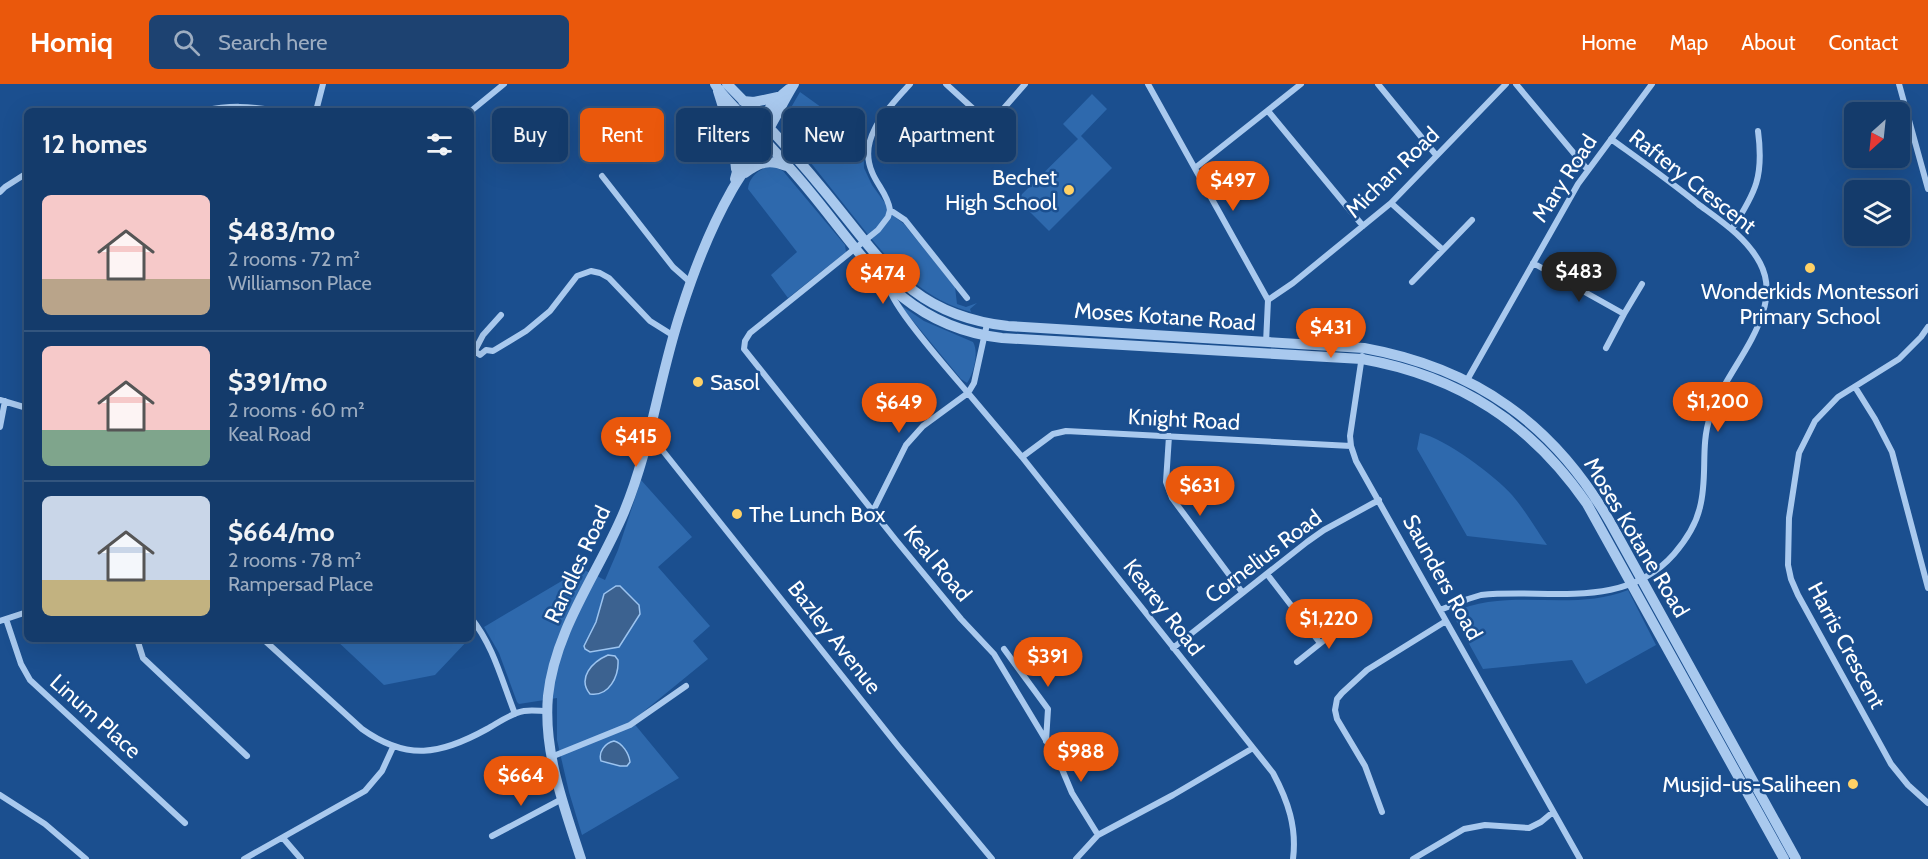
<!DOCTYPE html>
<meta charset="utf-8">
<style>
:root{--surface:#143b6b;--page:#1d4271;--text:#f1f3f6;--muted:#9dadc1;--line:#33557e;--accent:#ea580c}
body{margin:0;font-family:Cabin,sans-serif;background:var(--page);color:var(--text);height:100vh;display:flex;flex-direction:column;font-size:22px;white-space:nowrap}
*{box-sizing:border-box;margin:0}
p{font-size:20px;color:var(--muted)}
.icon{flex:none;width:33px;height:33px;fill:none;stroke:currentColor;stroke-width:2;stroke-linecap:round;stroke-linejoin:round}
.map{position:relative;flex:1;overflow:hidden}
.side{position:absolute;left:24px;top:24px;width:450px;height:534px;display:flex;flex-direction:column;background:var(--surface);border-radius:9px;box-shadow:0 6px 24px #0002,0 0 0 2px var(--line)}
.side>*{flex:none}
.hud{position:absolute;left:492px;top:24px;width:570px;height:54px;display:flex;gap:12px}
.needle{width:39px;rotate:207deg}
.tools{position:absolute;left:1844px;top:18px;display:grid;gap:12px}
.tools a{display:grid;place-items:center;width:66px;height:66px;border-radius:9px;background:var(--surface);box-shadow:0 6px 24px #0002,0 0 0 2px var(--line);font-size:30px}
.price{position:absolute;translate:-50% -51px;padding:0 14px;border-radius:21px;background:var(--accent);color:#fff;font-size:20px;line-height:39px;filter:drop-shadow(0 2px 3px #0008)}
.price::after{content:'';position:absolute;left:50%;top:36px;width:18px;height:14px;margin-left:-9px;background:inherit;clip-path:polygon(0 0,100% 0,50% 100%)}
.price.current{background:#222;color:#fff}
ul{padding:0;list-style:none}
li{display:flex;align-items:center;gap:18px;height:150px;padding:0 18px}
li+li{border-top:2px solid var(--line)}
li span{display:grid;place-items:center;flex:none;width:168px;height:120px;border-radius:9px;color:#555}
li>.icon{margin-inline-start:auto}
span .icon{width:72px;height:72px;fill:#fffc;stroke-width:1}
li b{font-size:26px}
h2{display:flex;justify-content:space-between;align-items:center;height:72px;padding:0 18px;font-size:26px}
.chip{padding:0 21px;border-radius:9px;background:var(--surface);box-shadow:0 6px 24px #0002,0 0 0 2px var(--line);font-size:21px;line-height:54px}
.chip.current{background:var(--accent);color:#fff}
header{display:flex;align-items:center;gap:36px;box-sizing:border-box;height:84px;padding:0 30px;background:var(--accent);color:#fff}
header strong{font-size:28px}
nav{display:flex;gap:33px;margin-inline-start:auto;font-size:21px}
.search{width:420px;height:54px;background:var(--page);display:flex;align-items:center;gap:15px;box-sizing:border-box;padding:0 21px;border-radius:9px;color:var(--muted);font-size:22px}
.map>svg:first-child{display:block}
.green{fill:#2e69ad}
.water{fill:#3c6290;stroke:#9cc4f0;stroke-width:1.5}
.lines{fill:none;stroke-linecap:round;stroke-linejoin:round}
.minor{stroke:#a9c9ee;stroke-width:6}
.tertiary{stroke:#a9c9ee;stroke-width:10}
.poi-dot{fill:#ffd166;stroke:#1b4f8f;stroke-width:2}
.labels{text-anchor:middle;stroke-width:5;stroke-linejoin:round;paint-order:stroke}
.street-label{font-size:22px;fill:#fff;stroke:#1b4f8f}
.poi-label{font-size:22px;fill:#fff;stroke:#1b4f8f;text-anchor:end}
</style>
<header>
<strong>Homiq</strong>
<div class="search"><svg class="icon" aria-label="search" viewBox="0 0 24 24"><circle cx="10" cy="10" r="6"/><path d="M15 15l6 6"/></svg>Search here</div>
<nav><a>Home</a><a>Map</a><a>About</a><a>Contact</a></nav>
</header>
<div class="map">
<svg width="1928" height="775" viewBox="0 0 1928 775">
<rect width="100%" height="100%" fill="#1b4f8f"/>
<!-- green -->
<path class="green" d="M800 8 832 31 827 46 863 55 864 84 872 101 895 133 904 140 955 203 957 220 966 223 977 219 970 225 971 228C916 213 884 171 850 128 829 102 808 75 787 49L785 34Z
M1092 10 1107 25 1081 52 1112 84 1049 147 1017 115 1078 55 1063 40Z
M767 83H775L783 87 845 161 846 168 788 214 771 191 797 168 748 105C749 94 757 87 767 83Z
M899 220 924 237 973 258C979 268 974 289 967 299L961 295Z
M1420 349C1446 355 1494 391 1512 411 1525 426 1536 445 1547 461L1467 452 1417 365Z
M641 396 692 453 658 483 710 542 693 557 708 575 632 637 679 694 582 751 569 708 557 656V614L519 620 517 618 499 569 484 543 582 485 605 496 618 466Z
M1628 506 1656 561 1586 600 1572 576 1483 585 1452 529C1508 502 1571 529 1628 506Z
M335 555H469L435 591 384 601Z"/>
<!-- water -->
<path class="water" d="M616 502H620L639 521 640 530 619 563 590 568 585 565 584 562 596 538 604 510Z
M608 571 615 572 618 576C619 592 609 613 590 610 577 594 592 578 608 571Z
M614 657C622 659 629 669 630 678L627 682H620L601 677C598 668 605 659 614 657Z"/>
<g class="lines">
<!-- minor -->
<path class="minor" d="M910 0C889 24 857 53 872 88 877 101 888 111 890 126L905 136 967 214
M946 0 990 40
M1148 0 1268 216 1266 259
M1378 0 1436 71
M1516 0 1587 85
M1899 0 1928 105
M204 27C229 21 250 22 276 27
M316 27 323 0
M471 27 504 0
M1268 27 1363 142
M970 63 1025 0
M1195 84 1301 0
M602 92 673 183 690 198
M0 108 5 103 27 89
M1391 119 1443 166
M890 126 888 133 878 146 750 249 745 257 744 265 895 455 961 535 994 570 1059 678 1072 709 1098 751
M1732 145C1756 108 1764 92 1758 47
M1533 179 1624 230 1606 264
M1412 198 1472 136
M1268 216 1293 199 1391 119 1506 0
M1624 230 1642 200
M987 240 974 299 968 309 1022 373 1273 689C1288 717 1297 743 1293 775
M1928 243 1921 253 1899 275 1838 313 1815 337 1799 369 1789 434 1788 481 1791 495 1798 511 1891 680 1908 701 1928 719
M475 267 480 271 486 266 493 267 526 247 550 227 577 192 591 187 600 189 609 194 650 237 674 252
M1362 272 1350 352 1351 362 1356 377 1580 775
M471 274 483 251 501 231
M1466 298 1578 100 1652 0
M1855 303 1875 335 1892 368 1928 504
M0 316 27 324
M0 343 5 317
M1169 352 1166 398 1172 414 1242 508
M648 357 663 367 898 662 992 775
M1022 373 1053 350 1066 347 1351 362
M873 427 906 361 923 342 968 309C952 290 892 223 889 203
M1267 490 1320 559
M1440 526 1468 515 1481 511C1547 504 1624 527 1674 470 1686 456 1696 441 1700 423 1708 393 1700 362 1710 333 1722 296 1752 265 1763 228 1768 212 1768 194 1760 179 1746 153 1721 137 1698 120 1670 97 1640 76 1611 55
M471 534C493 561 502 597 515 630
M6 535 21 580 30 596 185 739
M0 537 27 528
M137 555 143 574 247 672
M263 555 362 645C407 677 440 671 487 645 498 639 511 629 524 627 531 626 540 627 547 627
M1173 564 1307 458 1324 446 1379 416
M1004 565 1048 625 1046 657
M1297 578 1347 538
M551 673 630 641 686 602
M0 711 45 740 86 775
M1382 728 1365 682 1337 635 1335 626 1337 615 1342 609 1367 586 1446 537
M492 752 562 715
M283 754 301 775
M244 775 365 707 382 687 393 663
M1076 775 1098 751 1173 711 1253 664
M1413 775 1464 745 1485 741 1529 744 1541 738 1553 728"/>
<!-- tertiary -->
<path class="tertiary" d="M715 0C720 9 729 17 736 25 753 44 771 63 788 82 857 157 890 241 1002 254L1362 275C1459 292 1531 339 1587 420L1784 775
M727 0C761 34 795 71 826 109 883 178 911 231 1008 242L1364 264C1475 284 1554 340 1610 438L1796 775
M718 7 733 55 736 85
M743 17 754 18 778 13
M745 89C760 78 769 75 786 82
M735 95C742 64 763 25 789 5
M627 366 637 370 645 368
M581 775C564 722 543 668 548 612 555 545 599 488 624 428 651 363 659 293 681 227 694 186 711 143 732 106 742 89 754 73 763 55 774 37 783 18 794 0"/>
</g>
<!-- markers -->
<g class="poi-dot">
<circle cx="1069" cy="106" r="6"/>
<circle cx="1810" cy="184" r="6"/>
<circle cx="698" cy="298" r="6"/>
<circle cx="737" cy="430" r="6"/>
<circle cx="1853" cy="700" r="6"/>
</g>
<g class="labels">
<!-- street labels -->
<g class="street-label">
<text transform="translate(1392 88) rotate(-44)" y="8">Michan Road</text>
<text transform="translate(1564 94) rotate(-57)" y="8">Mary Road</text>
<text transform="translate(1693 97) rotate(38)" y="8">Raftery Crescent</text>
<text transform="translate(1165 232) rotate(4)" y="8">Moses Kotane Road</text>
<text transform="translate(1184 335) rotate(3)" y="8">Knight Road</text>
<text transform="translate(1637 453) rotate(59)" y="8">Moses Kotane Road</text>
<text transform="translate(1263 472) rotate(-37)" y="8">Cornelius Road</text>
<text transform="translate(938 479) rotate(50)" y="8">Keal Road</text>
<text transform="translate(577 480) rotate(-65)" y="8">Randles Road</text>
<text transform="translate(1443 493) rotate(61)" y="8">Saunders Road</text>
<text transform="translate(1164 523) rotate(52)" y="8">Kearey Road</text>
<text transform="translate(835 553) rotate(52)" y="8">Bazley Avenue</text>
<text transform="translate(1847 561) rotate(62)" y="8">Harris Crescent</text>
<text transform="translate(96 632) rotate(42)" y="8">Linum Place</text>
</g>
<!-- poi labels -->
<g class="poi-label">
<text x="1057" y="101">Bechet<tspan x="1057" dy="25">High School</tspan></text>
<text x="1810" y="215" text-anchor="middle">Wonderkids Montessori<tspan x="1810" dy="25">Primary School</tspan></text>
<text x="710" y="306" text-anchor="start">Sasol</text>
<text x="749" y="438" text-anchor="start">The Lunch Box</text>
<text x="1841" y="708">Musjid-us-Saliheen</text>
</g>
</g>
</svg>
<div class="tools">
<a><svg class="needle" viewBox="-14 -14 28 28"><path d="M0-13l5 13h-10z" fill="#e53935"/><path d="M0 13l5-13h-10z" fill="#9dadc1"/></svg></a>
<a><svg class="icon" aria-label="layers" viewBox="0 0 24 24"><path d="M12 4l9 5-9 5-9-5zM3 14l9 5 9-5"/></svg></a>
</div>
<b class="price" style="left:1233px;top:128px">$497</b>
<b class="price current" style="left:1579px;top:219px">$483</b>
<b class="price" style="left:883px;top:221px">$474</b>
<b class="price" style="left:1331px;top:275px">$431</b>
<b class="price" style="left:1718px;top:349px">$1,200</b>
<b class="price" style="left:899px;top:350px">$649</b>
<b class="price" style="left:636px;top:384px">$415</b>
<b class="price" style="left:1200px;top:433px">$631</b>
<b class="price" style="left:1329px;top:566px">$1,220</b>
<b class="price" style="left:1048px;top:604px">$391</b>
<b class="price" style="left:1081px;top:699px">$988</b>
<b class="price" style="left:521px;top:723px">$664</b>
<div class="hud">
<a class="chip">Buy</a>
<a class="chip current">Rent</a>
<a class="chip">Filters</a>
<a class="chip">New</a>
<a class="chip">Apartment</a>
</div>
<section class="side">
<h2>12 homes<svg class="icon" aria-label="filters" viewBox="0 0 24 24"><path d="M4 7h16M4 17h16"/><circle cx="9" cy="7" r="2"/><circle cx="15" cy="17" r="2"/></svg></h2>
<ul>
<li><span style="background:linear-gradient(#f6c9c9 70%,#b9a48a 0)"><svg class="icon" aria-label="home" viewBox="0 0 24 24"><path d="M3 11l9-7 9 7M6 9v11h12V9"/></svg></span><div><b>$483/mo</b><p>2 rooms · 72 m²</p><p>Williamson Place</p></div></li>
<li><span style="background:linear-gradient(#f6c9c9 70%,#7fa58c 0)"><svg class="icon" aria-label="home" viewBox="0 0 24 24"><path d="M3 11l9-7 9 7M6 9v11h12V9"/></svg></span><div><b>$391/mo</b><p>2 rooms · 60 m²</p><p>Keal Road</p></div></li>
<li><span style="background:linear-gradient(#c9d6e8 70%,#c2b280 0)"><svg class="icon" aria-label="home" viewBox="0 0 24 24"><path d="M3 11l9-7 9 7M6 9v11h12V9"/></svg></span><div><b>$664/mo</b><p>2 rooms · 78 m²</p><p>Rampersad Place</p></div></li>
</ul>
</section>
</div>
